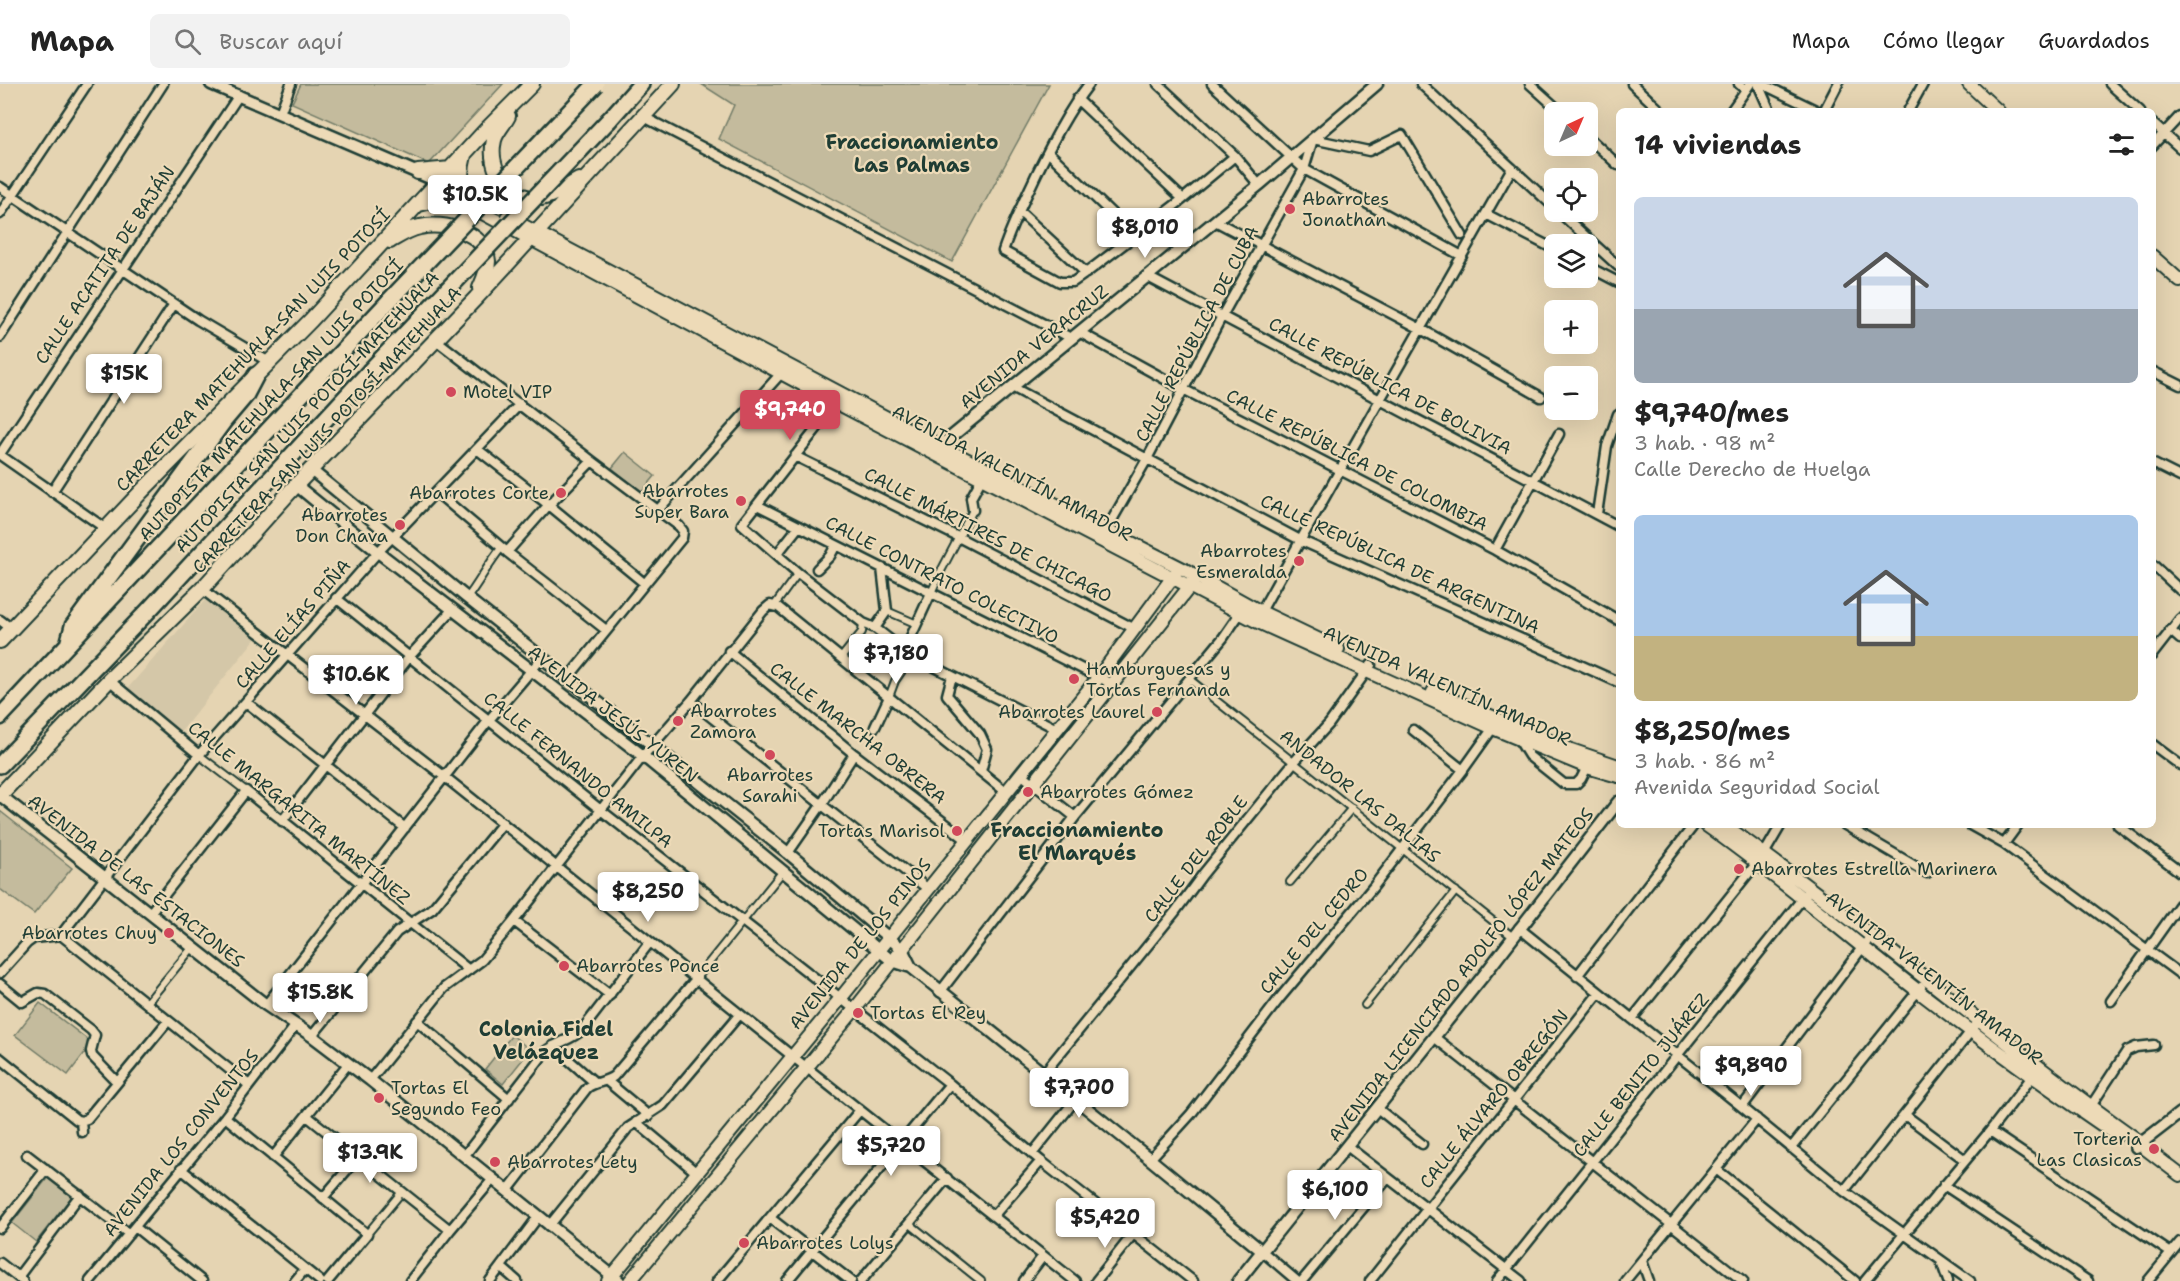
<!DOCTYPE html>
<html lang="es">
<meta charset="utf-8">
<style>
:root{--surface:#fff;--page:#f2f2f2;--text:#222;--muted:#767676;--line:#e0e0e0;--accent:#d1495b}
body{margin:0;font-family:"Shantell Sans",sans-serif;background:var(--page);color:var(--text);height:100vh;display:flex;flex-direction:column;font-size:22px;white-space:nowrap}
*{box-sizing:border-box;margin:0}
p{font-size:20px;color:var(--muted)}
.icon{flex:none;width:33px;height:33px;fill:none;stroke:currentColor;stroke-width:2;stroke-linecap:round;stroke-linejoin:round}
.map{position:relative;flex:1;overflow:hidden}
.details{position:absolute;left:1616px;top:24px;width:540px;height:720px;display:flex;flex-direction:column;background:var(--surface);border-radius:9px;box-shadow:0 6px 24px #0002}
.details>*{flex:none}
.needle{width:39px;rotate:44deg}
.controls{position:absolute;left:1544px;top:18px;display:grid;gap:12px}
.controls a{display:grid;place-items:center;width:54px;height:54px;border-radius:9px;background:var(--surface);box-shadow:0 6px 24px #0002;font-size:30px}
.price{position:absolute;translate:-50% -51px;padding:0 14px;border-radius:6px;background:#fff;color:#222;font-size:20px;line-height:39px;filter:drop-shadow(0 2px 3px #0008)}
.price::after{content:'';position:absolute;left:50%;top:36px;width:18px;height:14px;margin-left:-9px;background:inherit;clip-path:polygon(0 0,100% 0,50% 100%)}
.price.active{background:var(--accent);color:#fff}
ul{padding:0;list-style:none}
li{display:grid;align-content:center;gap:12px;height:318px;padding:0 18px}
li span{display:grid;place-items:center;height:186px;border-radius:9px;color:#555}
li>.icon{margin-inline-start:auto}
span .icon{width:108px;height:108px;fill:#fffc;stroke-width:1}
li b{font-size:26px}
h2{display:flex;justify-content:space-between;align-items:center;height:72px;padding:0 18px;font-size:26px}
header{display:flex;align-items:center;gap:36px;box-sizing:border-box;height:84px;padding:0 30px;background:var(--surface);border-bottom:2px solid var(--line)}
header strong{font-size:28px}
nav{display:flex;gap:33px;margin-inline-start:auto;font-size:21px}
.search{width:420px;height:54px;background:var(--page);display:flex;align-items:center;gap:15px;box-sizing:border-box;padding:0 21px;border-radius:9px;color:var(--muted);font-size:22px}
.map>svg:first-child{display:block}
.built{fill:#d4c7a8}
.green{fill:#c4bb9d;stroke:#727c68;stroke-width:1.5}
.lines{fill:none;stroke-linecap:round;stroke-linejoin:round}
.pedestrian-casing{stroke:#1f3d34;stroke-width:10}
.minor-casing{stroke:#1f3d34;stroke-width:13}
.tertiary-casing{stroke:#1f3d34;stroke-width:15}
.secondary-casing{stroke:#1f3d34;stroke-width:16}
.primary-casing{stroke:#1f3d34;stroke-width:18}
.motorway-casing{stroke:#1f3d34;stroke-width:20}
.pedestrian{stroke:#eddab7;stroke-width:6}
.minor{stroke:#eddab7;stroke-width:8}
.tertiary{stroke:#eddab7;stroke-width:10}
.secondary{stroke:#eddab7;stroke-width:12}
.primary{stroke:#eddab7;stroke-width:14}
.motorway{stroke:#eddab7;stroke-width:15}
.motorway-bridge-casing{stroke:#1f3d34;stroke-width:20;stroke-linecap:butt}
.motorway-bridge{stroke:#eddab7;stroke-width:15}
.poi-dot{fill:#d1495b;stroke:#eddab7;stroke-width:2}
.labels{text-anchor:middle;stroke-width:4.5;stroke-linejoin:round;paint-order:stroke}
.poi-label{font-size:18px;fill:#1f3d34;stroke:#eddab7;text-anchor:start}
.street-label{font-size:18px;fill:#1f3d34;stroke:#eddab7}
.neighbourhood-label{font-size:20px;font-weight:bold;fill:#1f3d34;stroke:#eddab7}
</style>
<header>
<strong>Mapa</strong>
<div class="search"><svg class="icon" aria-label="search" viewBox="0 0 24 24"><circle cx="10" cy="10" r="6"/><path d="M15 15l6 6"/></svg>Buscar aquí</div>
<nav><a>Mapa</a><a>Cómo llegar</a><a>Guardados</a></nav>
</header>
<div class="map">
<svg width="2180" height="1197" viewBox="0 0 2180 1197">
<rect width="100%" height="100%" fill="#e5d4b2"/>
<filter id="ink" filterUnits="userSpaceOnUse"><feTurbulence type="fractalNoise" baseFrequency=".0167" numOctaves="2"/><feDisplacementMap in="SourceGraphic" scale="12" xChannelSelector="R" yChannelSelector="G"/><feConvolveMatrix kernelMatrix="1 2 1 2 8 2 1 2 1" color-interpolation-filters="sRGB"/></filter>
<g filter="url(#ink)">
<!-- built -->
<path class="built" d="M207 514 256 554 179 650 127 605Z"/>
<!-- green -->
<path class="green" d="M301 0H503L429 80 292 19Z
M701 0H1049L952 178 719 55 734 21Z
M625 368 655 392 642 408 612 384Z
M0 727 72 784 34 830 0 805Z
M40 919 92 959 68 991 15 951Z
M512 951 530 966 503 1000 485 985Z
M49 1092 73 1111 36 1158 12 1139Z"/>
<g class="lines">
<defs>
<path id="pedestrian" d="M931 509 941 487 973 426
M467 514C480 497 488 480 502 463
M774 522 798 489
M887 527 917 540
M841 574 862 548 863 539
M1189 595 1513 853
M889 613 895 597 908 578 907 569
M199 671 246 707
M1290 798 1352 724
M696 895 783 787
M146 920 192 864
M1365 921 1456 807
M910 1140 981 1197
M367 1150 401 1109"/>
<path id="minor" d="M1089 0C1068 27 1052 59 1037 89 1025 115 1012 140 1003 167L1060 198H1073L1086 189 1183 115 1235 72
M1158 0 1235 72 1259 101
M1212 0 1304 85 1462 172
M1421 0 1554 123
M1530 0 1561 28
M1632 0 1661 27
M1739 0 1746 6
M1758 0 1770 27
M1762 0 1818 27
M2110 0 2140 27
M1077 15 1183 115
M1731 27 1750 0
M1824 27 1838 0
M1908 27 1923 0
M280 29 291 0
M642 32 1071 254
M2152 39 2180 64
M1587 52 1618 81
M2152 62 2180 32
M1048 68 1135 152
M0 103 198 236 269 278
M1019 127 1086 189
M1559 128 1618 182
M0 130 87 0
M1486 130 1554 165
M1215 137 1421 245 1541 313
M1587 182 1618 198
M1146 192 1618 442
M1079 248 1183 305 1495 466 1618 536
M0 253 163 0
M436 256 592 377 679 442 683 447 682 454 568 594
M2152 287 2180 301
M1012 303 1302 457 1618 598
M839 316 742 440 798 489 863 539 875 544 907 569 1057 645
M477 365 549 421 644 499
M0 370 239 11
M0 371 106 445
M795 372 958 453 1133 544
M2152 379 2180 393
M52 408 174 220
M436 408 507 468 606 546
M757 421 1112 600
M658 426 784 286
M973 426 971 414 982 394
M1597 430 1607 362 1618 330
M1104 450 1147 375 1222 232 1304 85 1313 55 1369 67 1402 51 1462 151
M1495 466 1559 350
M507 468 545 425 592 377
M777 470 799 442
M2152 480 2180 506
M817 485 830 472 836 461
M202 505 445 693 792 972 1075 1197
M336 514 602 727 950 1000 1041 1077 1193 1197
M1259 531C1342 381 1427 233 1512 84
M0 536 12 545
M875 544 887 527 882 484
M2170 546 2180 555
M729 567 854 670 967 756
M907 569 909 557 931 509
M2152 571 2180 535
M952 592 947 611 980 650 987 665 981 687
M109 596 199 671
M691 617 928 805
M246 618 405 744
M875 643 889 613
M1413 646 1463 686
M1519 656 1529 672 1564 700H1576L1581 695 1587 683
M2152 660 2180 681
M1021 690 1075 733
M282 737 410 572 452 526
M1845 741 1927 789
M1970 741 2004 760 2180 890
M2118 741 2180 788
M2004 760 2018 741
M788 769 822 720 854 670
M150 829 246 707 469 886
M514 837 610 911
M1519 844 1742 1023 1844 1107 1970 1197
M61 851 249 1001
M0 889 27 859 34 854 61 851 199 671 378 468 520 320
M1577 892 1694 741
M0 900 22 918 38 909 45 910 91 946 95 951 91 967 92 972 117 998
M940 908 1075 733 1223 554 1243 525
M2111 917 2180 820
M266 921 489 636 542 574
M1632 935 1764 770 1781 741
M417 937 509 1015
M312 952 397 848 432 825 503 739
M1434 953 1743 1197
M553 962 594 998
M0 974 77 1036 81 1037
M1044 989 1175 828 1203 790 1294 678 1329 640 1371 581
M370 996 444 904 482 876 514 837 643 672 691 617 763 527 770 521 778 523 1006 708
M607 997 649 1032
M2091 1022 2127 967 2136 963 2154 961
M1742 1023 1871 852
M1377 1024 1422 1060
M1905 1031 1965 1076
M307 1032 450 1146
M225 1033 367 1150 328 1197
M81 1037 87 1035 168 937
M81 1037 82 1048
M636 1038 697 1089
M1990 1047 2171 1169
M1347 1062 1521 1197
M1791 1064 1921 903
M1032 1070 1076 1015
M27 1071 129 1150
M465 1071 545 968C557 958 571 956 582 946L650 858
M273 1073 348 980
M1150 1075 1191 1030 1279 915 1374 802 1463 686 1495 641
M181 1085 320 1197
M1716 1085 1855 1197
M1944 1101 2088 1197
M508 1106 587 1004C596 997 605 999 614 992L696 895
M1844 1107 1979 937
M323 1114 358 1073
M994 1131 1041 1077
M770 1134 851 1197
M549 1142 628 1044 663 1021 740 930
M135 1143 202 1197
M0 1144 46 1085
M1263 1168 1297 1197
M1642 1177 1649 1197
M1941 1177 1948 1197
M0 1179 23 1197
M501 1183 517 1197
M18 1193 80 1111
M90 1197 225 1033 296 941
M295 1197 305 1185
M410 1197 450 1146 493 1095
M490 1197 538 1133
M717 1197 860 1026
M787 1197 950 1000
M861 1197 947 1094
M1024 1197 1043 1172
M1096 1197 1134 1149
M1302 1197 1388 1094
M1370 1197 1599 909
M1497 1197 1810 805
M1625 1197 1757 1035
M1865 1197 1990 1047 2035 989
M2148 1197 2180 1158"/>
<path id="tertiary" d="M211 0 439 98
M935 368 940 362 1259 101 1377 0
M311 386 467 514 788 769 902 865 911 883
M296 401 378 468 643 672 892 877 911 883 1150 1075 1263 1168
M0 711 266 921 312 952 370 996 619 1197
M2136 1063 2180 1029
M1238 1197 1484 891 1618 718"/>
<path id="secondary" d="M1969 0 1998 27
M434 103 837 319 1256 537 1493 644 1587 683 1618 692
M507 133 940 362 1187 487 1261 528 1338 565
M2152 172 2180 197
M1433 608 1571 666 1618 682
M1706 741C1780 793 1847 852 1918 907 1983 957 2049 1005 2117 1051
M1724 741C1866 842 1998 957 2140 1058L2146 1065 2180 1091
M608 1197 840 915 1098 594 1175 490
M630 1197 855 925 1194 497"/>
<path id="primary" d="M508 32C504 40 496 48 494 56 487 86 509 117 541 114 553 112 568 102 579 96
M418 88 451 85
M419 120 439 115 459 116 463 110C460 96 460 85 464 71
M390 157C400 151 409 145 420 143 443 137 486 148 488 177 488 187 484 195 480 204
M0 557 142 407 311 236 486 46 532 0
M0 711 109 596 202 505 296 401 476 214 673 0"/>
<path id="motorway" d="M609 36 641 0
M69 557 73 542 223 338 245 312 256 291
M0 633 390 216
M0 681 148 527 369 288"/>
</defs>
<!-- pedestrian casing -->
<use href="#pedestrian" class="pedestrian-casing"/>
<!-- minor casing -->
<use href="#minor" class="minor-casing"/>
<!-- tertiary casing -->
<use href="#tertiary" class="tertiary-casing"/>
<!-- secondary casing -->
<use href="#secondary" class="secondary-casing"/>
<!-- primary casing -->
<use href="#primary" class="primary-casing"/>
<!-- motorway casing -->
<use href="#motorway" class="motorway-casing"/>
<!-- pedestrian -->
<use href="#pedestrian" class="pedestrian"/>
<!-- minor -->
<use href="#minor" class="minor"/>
<!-- tertiary -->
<use href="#tertiary" class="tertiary"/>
<!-- secondary -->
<use href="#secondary" class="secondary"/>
<!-- primary -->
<use href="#primary" class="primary"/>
<!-- motorway -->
<use href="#motorway" class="motorway"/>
<defs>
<path id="motorway-bridge" d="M390 216 596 0
M369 288 609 36"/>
</defs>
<!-- motorway-bridge casing -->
<use href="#motorway-bridge" class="motorway-bridge-casing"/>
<!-- motorway-bridge -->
<use href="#motorway-bridge" class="motorway-bridge"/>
</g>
</g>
<!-- markers -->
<g class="poi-dot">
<circle cx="1290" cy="125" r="6"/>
<circle cx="451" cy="308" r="6"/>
<circle cx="561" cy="409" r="6"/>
<circle cx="741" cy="417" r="6"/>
<circle cx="400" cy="441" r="6"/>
<circle cx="1299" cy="477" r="6"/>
<circle cx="1074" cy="595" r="6"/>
<circle cx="1157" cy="628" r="6"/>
<circle cx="678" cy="637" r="6"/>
<circle cx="770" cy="671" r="6"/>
<circle cx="1028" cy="708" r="6"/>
<circle cx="957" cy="747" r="6"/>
<circle cx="1739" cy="785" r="6"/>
<circle cx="169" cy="849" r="6"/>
<circle cx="564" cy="882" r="6"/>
<circle cx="858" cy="929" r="6"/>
<circle cx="379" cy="1014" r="6"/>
<circle cx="2154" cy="1065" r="6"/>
<circle cx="495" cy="1078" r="6"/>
<circle cx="744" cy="1159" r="6"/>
</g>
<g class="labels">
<!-- poi labels -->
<g class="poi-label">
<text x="1302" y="121">Abarrotes<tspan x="1302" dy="21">Jonathan</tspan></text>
<text x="463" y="314">Motel VIP</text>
<text x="729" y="413" text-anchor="end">Abarrotes<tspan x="729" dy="21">Super Bara</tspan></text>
<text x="549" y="415" text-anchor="end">Abarrotes Corte</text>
<text x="388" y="437" text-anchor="end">Abarrotes<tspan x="388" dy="21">Don Chava</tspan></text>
<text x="1287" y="473" text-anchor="end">Abarrotes<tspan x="1287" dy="21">Esmeralda</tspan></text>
<text x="1086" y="591">Hamburguesas y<tspan x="1086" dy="21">Tortas Fernanda</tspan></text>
<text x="690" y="633">Abarrotes<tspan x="690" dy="21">Zamora</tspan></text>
<text x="1145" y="634" text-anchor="end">Abarrotes Laurel</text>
<text x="770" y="697" text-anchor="middle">Abarrotes<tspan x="770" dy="21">Sarahi</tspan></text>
<text x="1040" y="714">Abarrotes Gómez</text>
<text x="945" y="753" text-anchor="end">Tortas Marisol</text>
<text x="1751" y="791">Abarrotes Estrella Marinera</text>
<text x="157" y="855" text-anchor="end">Abarrotes Chuy</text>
<text x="576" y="888">Abarrotes Ponce</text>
<text x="870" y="935">Tortas El Rey</text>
<text x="391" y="1010">Tortas El<tspan x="391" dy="21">Segundo Feo</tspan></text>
<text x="2142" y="1061" text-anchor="end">Torteria<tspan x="2142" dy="21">Las Clasicas</tspan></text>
<text x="507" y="1084">Abarrotes Lety</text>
<text x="756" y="1165">Abarrotes Lolys</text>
</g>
<!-- street labels -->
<g class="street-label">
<text transform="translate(105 181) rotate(-56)" y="6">CALLE ACATITA DE BAJÁN</text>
<text transform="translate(1197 250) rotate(-62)" y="6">CALLE REPÚBLICA DE CUBA</text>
<text transform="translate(1034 263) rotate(-39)" y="6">AVENIDA VERACRUZ</text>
<text transform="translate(253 266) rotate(-46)" y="6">CARRETERA MATEHUALA-SAN LUIS POTOSÍ</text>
<text transform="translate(1390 302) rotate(28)" y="6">CALLE REPÚBLICA DE BOLIVIA</text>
<text transform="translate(271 316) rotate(-47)" y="6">AUTOPISTA MATEHUALA-SAN LUIS POTOSÍ</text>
<text transform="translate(307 328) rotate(-47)" y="6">AUTOPISTA SAN LUIS POTOSÍ-MATEHUALA</text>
<text transform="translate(327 346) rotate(-47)" y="6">CARRETERA SAN LUIS POTOSÍ-MATEHUALA</text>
<text transform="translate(1357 376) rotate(27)" y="6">CALLE REPÚBLICA DE COLOMBIA</text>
<text transform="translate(1012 389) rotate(28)" y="6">AVENIDA VALENTÍN AMADOR</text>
<text transform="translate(988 451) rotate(27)" y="6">CALLE MÁRTIRES DE CHICAGO</text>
<text transform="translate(1400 480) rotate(25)" y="6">CALLE REPÚBLICA DE ARGENTINA</text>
<text transform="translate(942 496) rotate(27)" y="6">CALLE CONTRATO COLECTIVO</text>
<text transform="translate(293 540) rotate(-49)" y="6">CALLE ELÍAS PIÑA</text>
<text transform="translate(1447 602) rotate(24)" y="6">AVENIDA VALENTÍN AMADOR</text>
<text transform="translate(613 630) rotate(38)" y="6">AVENIDA JESÚS YUREN</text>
<text transform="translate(858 649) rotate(38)" y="6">CALLE MARCHA OBRERA</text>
<text transform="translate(578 686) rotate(39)" y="6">CALLE FERNANDO AMILPA</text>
<text transform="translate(1360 712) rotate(39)" y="6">ANDADOR LAS DALIAS</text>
<text transform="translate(299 729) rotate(39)" y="6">CALLE MARGARITA MARTÍNEZ</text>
<text transform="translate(1196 775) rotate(-52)" y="6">CALLE DEL ROBLE</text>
<text transform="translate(136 797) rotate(38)" y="6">AVENIDA DE LAS ESTACIONES</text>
<text transform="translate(1314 847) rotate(-50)" y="6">CALLE DEL CEDRO</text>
<text transform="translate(860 860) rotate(-51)" y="6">AVENIDA DE LOS PINOS</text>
<text transform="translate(1461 891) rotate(-52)" y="6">AVENIDA LICENCIADO ADOLFO LÓPEZ MATEOS</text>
<text transform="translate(1934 894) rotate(38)" y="6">AVENIDA VALENTÍN AMADOR</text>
<text transform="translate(1641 991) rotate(-51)" y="6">CALLE BENITO JUÁREZ</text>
<text transform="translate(1494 1015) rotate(-51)" y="6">CALLE ÁLVARO OBREGÓN</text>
<text transform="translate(181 1059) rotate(-51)" y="6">AVENIDA LOS CONVENTOS</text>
</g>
<!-- neighbourhood labels -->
<g class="neighbourhood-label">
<text x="912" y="65">Fraccionamiento<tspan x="912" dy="23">Las Palmas</tspan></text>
<text x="1077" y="753">Fraccionamiento<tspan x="1077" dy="23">El Marqués</tspan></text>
<text x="546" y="952">Colonia Fidel<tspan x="546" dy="23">Velázquez</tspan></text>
</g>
</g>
</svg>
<div class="controls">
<a><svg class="needle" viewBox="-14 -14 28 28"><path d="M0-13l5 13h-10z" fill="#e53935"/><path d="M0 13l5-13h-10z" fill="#767676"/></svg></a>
<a><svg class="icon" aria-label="locate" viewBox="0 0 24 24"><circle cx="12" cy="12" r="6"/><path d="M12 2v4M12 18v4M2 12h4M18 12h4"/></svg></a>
<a><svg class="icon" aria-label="layers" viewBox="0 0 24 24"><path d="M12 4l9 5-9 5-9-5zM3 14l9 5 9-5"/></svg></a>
<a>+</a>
<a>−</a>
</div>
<b class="price" style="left:475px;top:142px">$10.5K</b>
<b class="price" style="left:1145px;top:175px">$8,010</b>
<b class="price" style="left:124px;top:321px">$15K</b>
<b class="price active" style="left:790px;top:357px">$9,740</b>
<b class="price" style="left:896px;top:601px">$7,180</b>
<b class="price" style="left:356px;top:622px">$10.6K</b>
<b class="price" style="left:648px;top:839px">$8,250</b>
<b class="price" style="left:320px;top:940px">$15.8K</b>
<b class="price" style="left:1751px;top:1013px">$9,890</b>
<b class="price" style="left:1079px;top:1035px">$7,700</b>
<b class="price" style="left:891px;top:1093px">$5,720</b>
<b class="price" style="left:370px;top:1100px">$13.9K</b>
<b class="price" style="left:1335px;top:1137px">$6,100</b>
<b class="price" style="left:1105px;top:1165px">$5,420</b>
<section class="details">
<h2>14 viviendas<svg class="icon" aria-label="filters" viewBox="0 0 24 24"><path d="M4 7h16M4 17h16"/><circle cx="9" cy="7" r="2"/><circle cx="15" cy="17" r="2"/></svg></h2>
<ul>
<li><span style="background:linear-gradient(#c9d6e8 60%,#9aa5b1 0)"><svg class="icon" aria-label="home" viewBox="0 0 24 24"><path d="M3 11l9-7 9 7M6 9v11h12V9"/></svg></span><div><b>$9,740/mes</b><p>3 hab. · 98 m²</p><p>Calle Derecho de Huelga</p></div></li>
<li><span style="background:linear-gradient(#a9c7e8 65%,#c2b280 0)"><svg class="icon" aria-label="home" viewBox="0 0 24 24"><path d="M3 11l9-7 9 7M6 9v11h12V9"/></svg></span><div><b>$8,250/mes</b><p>3 hab. · 86 m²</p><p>Avenida Seguridad Social</p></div></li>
</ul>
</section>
</div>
